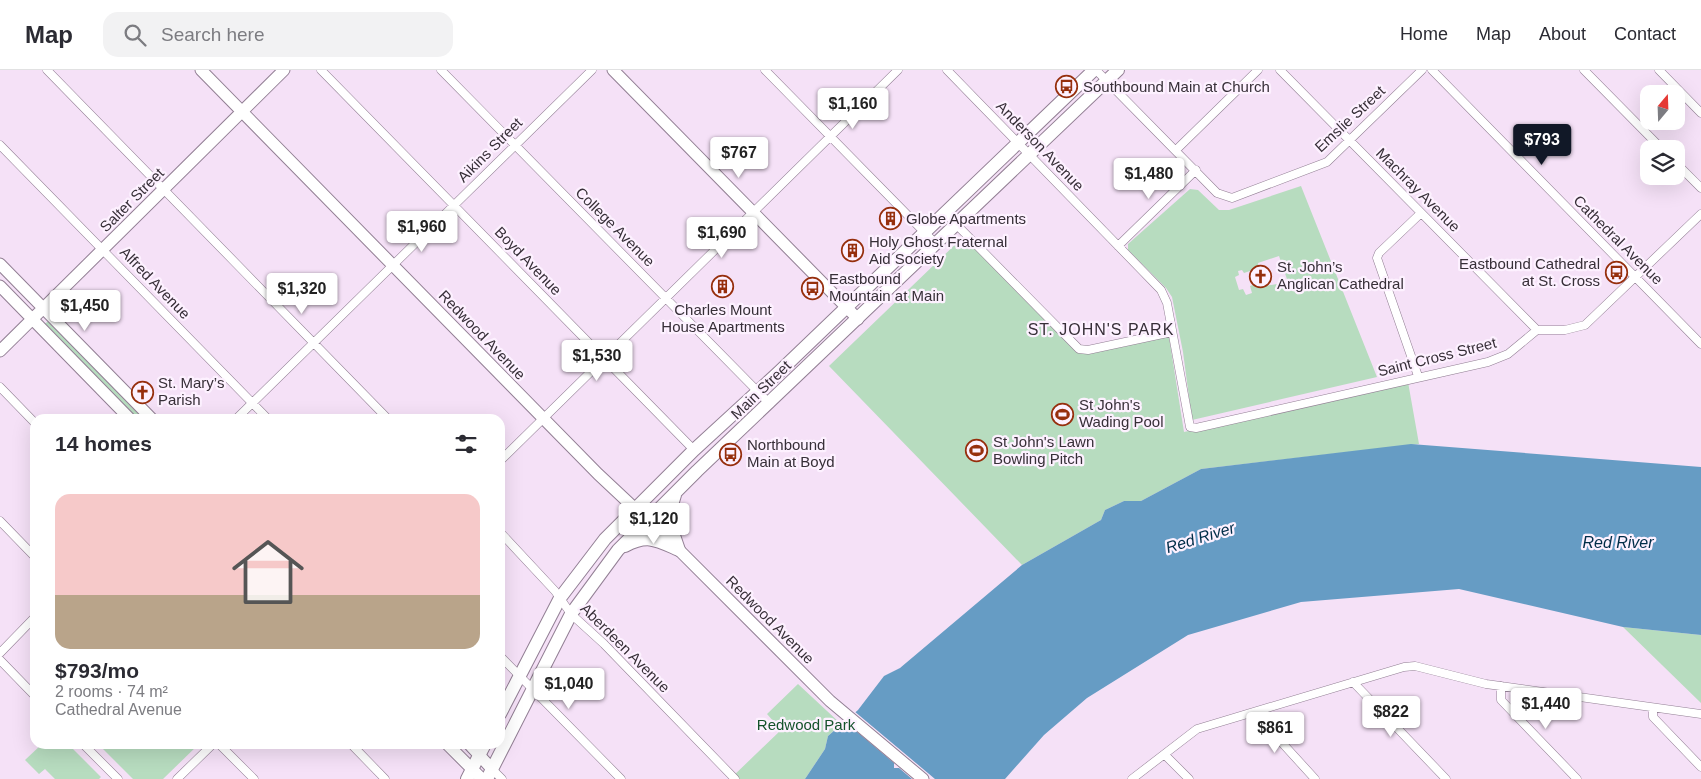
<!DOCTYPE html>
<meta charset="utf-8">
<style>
:root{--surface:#fff;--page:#f2f2f3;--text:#2b2b33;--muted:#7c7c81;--line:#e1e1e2;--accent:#111827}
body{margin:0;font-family:Arial,sans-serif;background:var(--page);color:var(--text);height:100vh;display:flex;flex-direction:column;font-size:19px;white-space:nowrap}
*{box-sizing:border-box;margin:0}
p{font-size:16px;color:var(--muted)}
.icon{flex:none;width:28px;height:28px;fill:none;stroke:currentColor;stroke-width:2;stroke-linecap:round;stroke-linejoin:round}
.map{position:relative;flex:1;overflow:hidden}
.drawer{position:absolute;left:30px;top:344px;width:475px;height:335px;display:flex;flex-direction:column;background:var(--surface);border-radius:15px;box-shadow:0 5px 20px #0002}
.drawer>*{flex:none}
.needle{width:32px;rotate:19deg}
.buttons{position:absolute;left:1640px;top:15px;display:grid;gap:10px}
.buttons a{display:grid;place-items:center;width:45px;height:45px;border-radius:10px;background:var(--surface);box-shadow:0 5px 20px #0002;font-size:25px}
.price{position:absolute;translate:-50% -42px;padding:0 11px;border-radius:5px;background:#fff;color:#222;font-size:16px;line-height:32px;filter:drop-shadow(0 1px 2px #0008)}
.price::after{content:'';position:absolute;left:50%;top:30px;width:15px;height:11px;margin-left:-8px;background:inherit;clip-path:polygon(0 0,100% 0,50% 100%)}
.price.selected{background:var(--accent);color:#fff}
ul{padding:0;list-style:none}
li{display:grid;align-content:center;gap:10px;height:265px;padding:0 25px}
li+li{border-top:1px solid var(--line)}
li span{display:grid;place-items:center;height:155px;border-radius:15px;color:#555}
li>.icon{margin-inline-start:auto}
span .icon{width:90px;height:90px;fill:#fffc;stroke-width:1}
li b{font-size:21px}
h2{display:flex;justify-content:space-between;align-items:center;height:60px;padding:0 25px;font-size:21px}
header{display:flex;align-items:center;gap:30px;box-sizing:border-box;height:70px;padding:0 25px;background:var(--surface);border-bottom:1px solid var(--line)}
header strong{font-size:24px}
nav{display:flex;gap:28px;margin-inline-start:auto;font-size:18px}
.search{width:350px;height:45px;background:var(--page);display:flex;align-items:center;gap:12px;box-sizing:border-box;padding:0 18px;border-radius:15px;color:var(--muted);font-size:19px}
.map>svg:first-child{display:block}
.green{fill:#b7dcbf;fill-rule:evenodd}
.water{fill:#669cc4}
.pier{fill:#f5e1f7}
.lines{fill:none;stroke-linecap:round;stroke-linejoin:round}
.street-casing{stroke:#927f94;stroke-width:9}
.secondary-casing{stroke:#927f94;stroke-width:13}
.primary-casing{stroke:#927f94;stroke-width:14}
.street{stroke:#fff;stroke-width:8}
.secondary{stroke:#fff;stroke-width:11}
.primary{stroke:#fff;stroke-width:12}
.labels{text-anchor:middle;stroke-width:4.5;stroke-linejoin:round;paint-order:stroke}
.poi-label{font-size:15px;fill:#372f38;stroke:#fdf1ff;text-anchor:start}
.street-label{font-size:15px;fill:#372f38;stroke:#fdf1ff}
.park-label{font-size:15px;fill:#14522b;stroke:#fdf1ff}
.neighbourhood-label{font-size:16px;letter-spacing:1px;fill:#372f38;stroke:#fdf1ff}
.water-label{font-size:16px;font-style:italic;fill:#002d48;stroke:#fdf1ff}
</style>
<header>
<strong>Map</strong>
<div class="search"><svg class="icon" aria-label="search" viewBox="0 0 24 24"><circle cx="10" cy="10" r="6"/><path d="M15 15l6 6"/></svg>Search here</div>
<nav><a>Home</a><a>Map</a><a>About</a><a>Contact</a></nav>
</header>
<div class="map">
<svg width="1701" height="709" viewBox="0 0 1701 709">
<rect width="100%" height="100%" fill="#f5e1f7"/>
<!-- green -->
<path class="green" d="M1301 116 1377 307 1192 350 1183 282 1172 227 1166 218 1128 180V174L1190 119 1198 120 1219 140H1229ZM1279 186 1288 212 1265 216 1264 211 1250 216 1252 223 1246 225 1243 219 1239 220 1235 207 1239 205 1238 201 1242 200 1244 203 1259 198 1258 193Z
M963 167 1078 283 1169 267 1184 362 1408 312 1419 374 1201 399 1141 431H1124L1105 440 1101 450 1022 495 829 296Z
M49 251 50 253 144 349H135L44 254Z
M1623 557 1701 565V633Z
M798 614 841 654 828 666 825 679 805 709H730L781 660 767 644Z
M42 674H68L101 707 99 709H55L45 699 39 704 25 690Z
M98 674H199L163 709H133Z"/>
<!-- water -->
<path class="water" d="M1411 374 1701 397V565L1623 557 1459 519 1301 532 1188 565 1087 628 1044 665 1005 709H805L825 679 828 666 858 640 884 606 900 598 1022 495 1101 450 1105 440 1124 431H1141L1201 399Z"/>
<!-- pier -->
<path class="pier" d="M854 641 935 709H912L899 698H894V693L843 650Z"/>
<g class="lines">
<defs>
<path id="street" d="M47 0 388 349
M321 0 694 380
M441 0 770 334
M765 0 936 174
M947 0 1161 220 1167 233 1190 357 1196 358 1488 292 1508 284 1537 260H1565L1585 255 1701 144
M1096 0 1217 123 1232 128 1327 92 1422 0
M1280 0 1537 260
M1432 0 1701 274
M1584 0 1662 79
M1659 0 1701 43
M0 75 268 349
M1176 80 1258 0
M1676 93 1701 118
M945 143 1079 279 1088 280 1172 262
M1118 176 1196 100
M1418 306 1377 188 1379 183 1421 143
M0 317 35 353
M236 349 592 0
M500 391 898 0
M0 451 35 487
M500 462 555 521 571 544 604 574 735 709
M0 583 35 547
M500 586 621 709
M0 590 35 626
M1353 612 1446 709
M1501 616V630L1577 709
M1653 639V647L1701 697
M1254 642 1315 709
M83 674 118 709
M219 674 254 709
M351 674 385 709
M1165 685 1189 709
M492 699 502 709
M177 709 213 674
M1132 709 1197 659 1404 597 1415 596 1486 614 1701 644"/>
<path id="secondary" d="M201 0 598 404 679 480 830 631 923 709
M613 0 858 249
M0 194 152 349
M0 216 130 349
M0 281 284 0
M447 674 482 709
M469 674 492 699"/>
<path id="primary" d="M675 425 668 448 679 480
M625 476C648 464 656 470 679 480
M500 644 560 528 605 469 694 380 779 302 1094 0
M467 709 485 674
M487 709 571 544 618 480 697 401 1118 0"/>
</defs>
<!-- street casing -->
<use href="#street" class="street-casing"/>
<!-- secondary casing -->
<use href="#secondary" class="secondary-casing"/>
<!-- primary casing -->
<use href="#primary" class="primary-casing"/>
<!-- street -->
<use href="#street" class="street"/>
<!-- secondary -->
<use href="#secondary" class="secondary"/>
<!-- primary -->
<use href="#primary" class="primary"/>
</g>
<!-- icons -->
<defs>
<symbol id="bus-ring" viewBox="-11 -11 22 22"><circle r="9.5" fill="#fdf1ff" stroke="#962f0d" stroke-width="1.5"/><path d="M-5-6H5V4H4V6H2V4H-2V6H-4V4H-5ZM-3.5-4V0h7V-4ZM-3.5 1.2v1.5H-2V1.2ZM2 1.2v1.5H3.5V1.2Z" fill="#962f0d"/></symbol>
<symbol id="building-ring" viewBox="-11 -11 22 22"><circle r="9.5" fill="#fdf1ff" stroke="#962f0d" stroke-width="1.5"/><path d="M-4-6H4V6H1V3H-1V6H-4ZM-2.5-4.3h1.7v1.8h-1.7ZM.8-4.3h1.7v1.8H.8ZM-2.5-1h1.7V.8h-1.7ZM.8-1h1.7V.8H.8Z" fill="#962f0d"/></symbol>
<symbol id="church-ring" viewBox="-11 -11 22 22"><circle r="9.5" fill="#fdf1ff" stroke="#962f0d" stroke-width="1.5"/><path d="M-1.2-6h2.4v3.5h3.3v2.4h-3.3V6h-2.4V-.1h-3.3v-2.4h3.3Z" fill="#962f0d"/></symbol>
<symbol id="stadium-ring" viewBox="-11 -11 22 22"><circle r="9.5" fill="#fdf1ff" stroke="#962f0d" stroke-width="1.5"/><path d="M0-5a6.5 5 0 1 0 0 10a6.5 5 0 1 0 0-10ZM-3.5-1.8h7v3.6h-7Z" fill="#962f0d"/></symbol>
</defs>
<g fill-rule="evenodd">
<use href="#bus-ring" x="1054" y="4" width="25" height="25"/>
<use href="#building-ring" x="878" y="136" width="25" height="25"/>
<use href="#building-ring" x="840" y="168" width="25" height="25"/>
<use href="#bus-ring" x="1604" y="190" width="25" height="25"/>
<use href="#church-ring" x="1248" y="194" width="25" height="25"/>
<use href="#building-ring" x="710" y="204" width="25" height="25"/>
<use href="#bus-ring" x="800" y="206" width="25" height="25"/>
<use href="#church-ring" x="130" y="310" width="25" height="25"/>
<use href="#stadium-ring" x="1050" y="332" width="25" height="25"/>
<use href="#stadium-ring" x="964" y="368" width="25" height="25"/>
<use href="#bus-ring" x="718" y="372" width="25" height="25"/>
</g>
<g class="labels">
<!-- poi labels -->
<g class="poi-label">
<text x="1083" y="22">Southbound Main at Church</text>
<text x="906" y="154">Globe Apartments</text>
<text x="869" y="177">Holy Ghost Fraternal<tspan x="869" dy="17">Aid Society</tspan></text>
<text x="1600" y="199" text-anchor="end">Eastbound Cathedral<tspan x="1600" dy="17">at St. Cross</tspan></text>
<text x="1277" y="202">St. John’s<tspan x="1277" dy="17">Anglican Cathedral</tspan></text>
<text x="829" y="214">Eastbound<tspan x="829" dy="17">Mountain at Main</tspan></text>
<text x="723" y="245" text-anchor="middle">Charles Mount<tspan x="723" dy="17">House Apartments</tspan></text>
<text x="158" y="318">St. Mary’s<tspan x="158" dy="17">Parish</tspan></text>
<text x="1079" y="340">St John's<tspan x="1079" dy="17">Wading Pool</tspan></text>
<text x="993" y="377">St John's Lawn<tspan x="993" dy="17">Bowling Pitch</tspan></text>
<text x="747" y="380">Northbound<tspan x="747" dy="17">Main at Boyd</tspan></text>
</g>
<!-- street labels -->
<g class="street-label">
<text transform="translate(1350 49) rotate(-43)" y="5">Emslie Street</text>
<text transform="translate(1040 76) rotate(46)" y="5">Anderson Avenue</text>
<text transform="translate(490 80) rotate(-45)" y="5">Aikins Street</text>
<text transform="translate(1418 120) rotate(45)" y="5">Machray Avenue</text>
<text transform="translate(132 130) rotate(-45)" y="5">Salter Street</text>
<text transform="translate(615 157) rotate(45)" y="5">College Avenue</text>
<text transform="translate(1618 170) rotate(45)" y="5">Cathedral Avenue</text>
<text transform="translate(528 191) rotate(46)" y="5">Boyd Avenue</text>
<text transform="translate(155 213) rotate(46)" y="5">Alfred Avenue</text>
<text transform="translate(482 265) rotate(46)" y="5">Redwood Avenue</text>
<text transform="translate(1437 287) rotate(-14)" y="5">Saint Cross Street</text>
<text transform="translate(761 320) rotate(-44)" y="5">Main Street</text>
<text transform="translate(770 550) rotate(45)" y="5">Redwood Avenue</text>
<text transform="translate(625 578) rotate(45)" y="5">Aberdeen Avenue</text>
</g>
<!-- park labels -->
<g class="park-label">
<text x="806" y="660">Redwood Park</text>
</g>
<!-- neighbourhood labels -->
<g class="neighbourhood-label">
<text x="1101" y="265">ST. JOHN'S PARK</text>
</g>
<!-- water labels -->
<g class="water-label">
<text transform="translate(1200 467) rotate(-17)" y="6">Red River</text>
<text x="1618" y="478">Red River</text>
</g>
</g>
</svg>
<div class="buttons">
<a><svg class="needle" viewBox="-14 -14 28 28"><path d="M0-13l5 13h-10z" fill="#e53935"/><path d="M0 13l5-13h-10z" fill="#7c7c81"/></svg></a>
<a><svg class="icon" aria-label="layers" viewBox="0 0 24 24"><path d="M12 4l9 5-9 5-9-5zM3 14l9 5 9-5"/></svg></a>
</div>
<b class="price" style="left:853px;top:60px">$1,160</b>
<b class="price selected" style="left:1542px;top:96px">$793</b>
<b class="price" style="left:739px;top:109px">$767</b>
<b class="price" style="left:1149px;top:130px">$1,480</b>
<b class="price" style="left:422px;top:183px">$1,960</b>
<b class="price" style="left:722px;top:189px">$1,690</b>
<b class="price" style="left:302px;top:245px">$1,320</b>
<b class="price" style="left:85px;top:262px">$1,450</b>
<b class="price" style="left:597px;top:312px">$1,530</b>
<b class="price" style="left:654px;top:475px">$1,120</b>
<b class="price" style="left:569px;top:640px">$1,040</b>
<b class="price" style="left:1546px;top:660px">$1,440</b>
<b class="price" style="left:1391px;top:668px">$822</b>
<b class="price" style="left:1275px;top:684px">$861</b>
<section class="drawer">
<h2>14 homes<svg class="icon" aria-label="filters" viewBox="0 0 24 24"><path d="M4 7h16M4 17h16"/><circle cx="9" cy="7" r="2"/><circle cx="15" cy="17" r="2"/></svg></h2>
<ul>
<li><span style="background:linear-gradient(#f6c9c9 65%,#b9a48a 0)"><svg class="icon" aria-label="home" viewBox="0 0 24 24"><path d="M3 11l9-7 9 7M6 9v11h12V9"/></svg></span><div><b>$793/mo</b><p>2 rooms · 74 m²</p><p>Cathedral Avenue</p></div></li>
</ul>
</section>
</div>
